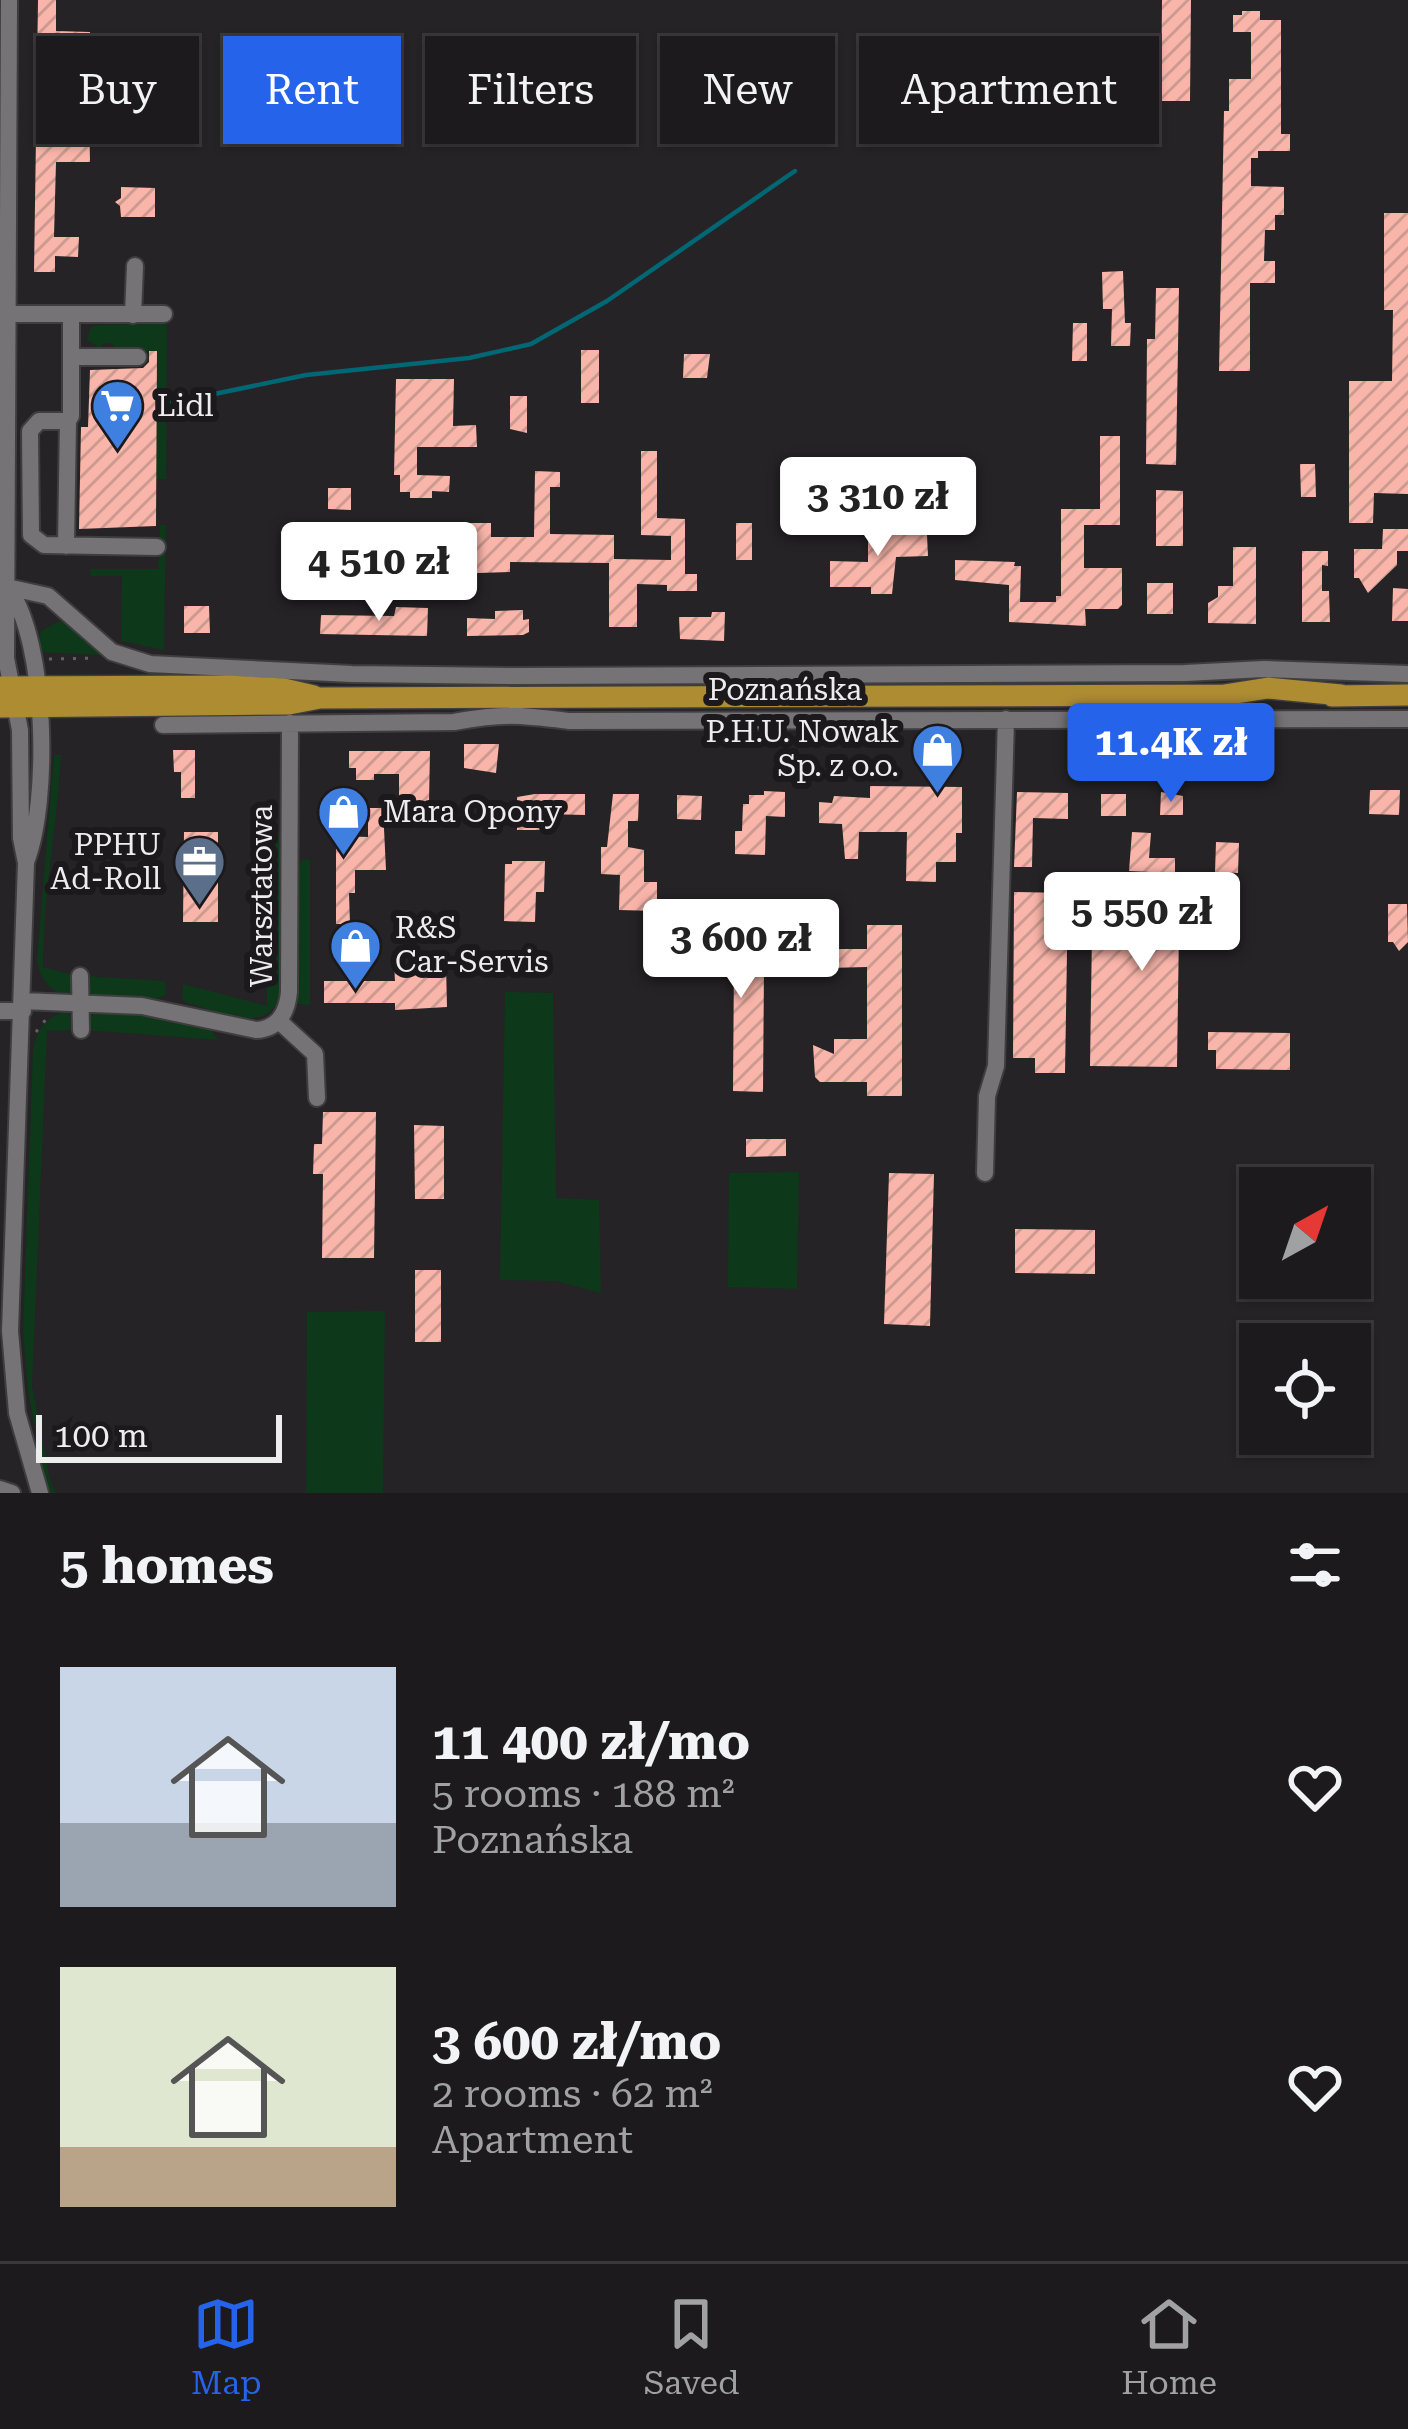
<!DOCTYPE html>
<meta charset="utf-8">
<style>
:root{--surface:#1c1a1c;--page:#252325;--text:#f1f3f6;--muted:#a0a1a3;--line:#3a383b;--accent:#2563eb}
body{margin:0;font-family:"Roboto Serif",serif;background:var(--page);color:var(--text);height:100vh;display:flex;flex-direction:column;font-size:45px;white-space:nowrap}
*{box-sizing:border-box;margin:0}
p{font-size:39px;color:var(--muted)}
.icon{flex:none;width:66px;height:66px;fill:none;stroke:currentColor;stroke-width:2;stroke-linecap:round;stroke-linejoin:round}
.map{position:relative;height:1493px;overflow:hidden}
.details{display:flex;flex-direction:column;background:var(--surface);flex:1}
.details>*{flex:none}
.banner{position:absolute;left:36px;top:36px;width:1338px;height:108px;display:flex;gap:24px}
.needle{width:78px;rotate:40deg}
.tools{position:absolute;left:1239px;top:1167px;display:grid;gap:24px}
.tools a{display:grid;place-items:center;width:132px;height:132px;border-radius:0px;background:var(--surface);box-shadow:0 3px 9px #0004,0 0 0 3px var(--line);font-size:60px}
.scale{position:absolute;left:36px;bottom:30px;width:246px;box-sizing:border-box;padding-left:12px;border:6px solid #eeedee;border-top:0;font-size:33px;line-height:42px;white-space:nowrap;color:#eeedee;-webkit-text-stroke:9px #1b191c;paint-order:stroke}
.price{position:absolute;translate:-50% -102px;padding:0 27px;border-radius:12px;background:#fff;color:#222;font-size:39px;line-height:78px;filter:drop-shadow(0 3px 6px #0008)}
.price::after{content:'';position:absolute;left:50%;top:72px;width:36px;height:27px;margin-left:-18px;background:inherit;clip-path:polygon(0 0,100% 0,50% 100%)}
.price.on{background:var(--accent);color:#fff}
ul{padding:0;list-style:none}
li{display:flex;align-items:center;gap:36px;height:300px;padding:0 60px}
li span{display:grid;place-items:center;flex:none;width:336px;height:240px;border-radius:0px;color:#555}
li>.icon{margin-inline-start:auto}
span .icon{width:144px;height:144px;fill:#fffc;stroke-width:1}
li b{font-size:51px}
h2{display:flex;justify-content:space-between;align-items:center;height:144px;padding:0 60px;font-size:51px}
.chip{padding:0 42px;border-radius:0px;background:var(--surface);box-shadow:0 3px 9px #0004,0 0 0 3px var(--line);font-size:42px;line-height:108px}
.chip.on{background:var(--accent);color:#fff}
.dock{display:flex;justify-content:space-around;align-items:center;height:168px;border-top:3px solid var(--line);background:var(--surface);font-size:33px;color:var(--muted)}
.dock a{display:grid;justify-items:center;gap:6px}
.dock .on{color:var(--accent)}
.map>svg:first-child{display:block}
.green{fill:#0e381a}
.lines{fill:none;stroke-linecap:round;stroke-linejoin:round}
.stream{stroke:#006775;stroke-width:4.5}
.building{fill:url(#building-hatch)}
.minor-casing{stroke:#3f3e3f;stroke-width:20}
.major-casing{stroke:#3f3e3f;stroke-width:24}
.path{stroke:#636163;stroke-width:3;stroke-dasharray:3 9;stroke-linecap:butt}
.minor{stroke:#757376;stroke-width:16}
.major{stroke:#ad8c32;stroke-width:21}
.labels{text-anchor:middle;stroke-width:12;stroke-linejoin:round;paint-order:stroke}
.poi-label{font-size:30px;fill:#eeedee;stroke:#1b191c;text-anchor:start}
.street-label{font-size:30px;fill:#eeedee;stroke:#1b191c}
</style>
<div class="map">
<svg width="1408" height="1493" viewBox="0 0 1408 1493">
<defs>
<pattern id="building-hatch" width="6" height="6" patternUnits="userSpaceOnUse" patternTransform="scale(3)"><rect width="6" height="6" fill="#fab5aa"/><path d="M-1 1l2-2M0 6l6-6M5 7l2-2" fill="none" stroke="#cd9a91"/></pattern>
</defs>
<rect width="100%" height="100%" fill="#252325"/>
<!-- green -->
<path class="green" d="M167 324 166 479H156L157 351 116 350 113 344 103 343 102 349 87 340 90 329 97 325Z
M160 525H166L164 650 121 641 122 576H91L90 569H158Z
M59 621 69 625 101 655 38 652 41 631Z
M54 755H61C57 826 43 896 43 967L73 975 74 989 67 995C49 991 40 978 37 960Z
M266 834H283L282 987C274 1039 221 1012 187 1003L182 998 183 984 267 1006Z
M310 859V1005L297 1004 298 867 302 860Z
M86 976 165 981 166 994 158 999 93 995 87 990Z
M505 992 553 993 556 1198 599 1200 601 1293 556 1281 500 1280Z
M68 1012 74 1030 47 1031 32 1386 50 1481 56 1493H49L34 1447 38 1444 28 1390 23 1332 33 1051C36 1030 48 1014 68 1012Z
M97 1012 164 1018 210 1027 218 1040 86 1030 87 1018Z
M799 1172 797 1289 728 1287 729 1173Z
M385 1311 383 1493H306L307 1312Z"/>
<g class="lines">
<!-- stream -->
<path class="stream" d="M171 403 306 375 469 358 531 344 607 301 795 171"/>
</g>
<!-- building -->
<path class="building" d="M38 0H56V31L90 32V47L59 46 56 55 55 113 89 112 90 162H56L54 237H79L78 257 55 256V272H34Z
M1162 0H1191L1190 101H1161Z
M1242 11H1260V20H1281V134H1290V151H1258V158H1251V186L1284 187V215H1275V230H1265L1264 261H1275V283H1250V371H1219L1224 111H1229V79H1251V32H1233V15H1242Z
M1002 63H1040L1039 139 1002 138Z
M121 187 155 188V217H121L120 206 115 202 121 198Z
M1384 213H1408V494L1374 493 1373 523H1349V381H1392L1393 310H1384Z
M1123 271 1125 323H1131L1130 346H1111L1112 309H1103L1102 272Z
M1156 288H1179L1176 465 1146 464 1147 339H1155Z
M1073 323H1087V361H1072Z
M581 350H599V403H581Z
M149 351H157L156 526 79 529 81 427H88L90 370 143 368 149 362Z
M684 354H710L707 378H683Z
M396 379H454L453 426 476 425 477 447H417V475L450 476 449 492 432 491V498H410V492H400V475H394Z
M510 396H527V433L510 429Z
M1100 436H1120V525H1084V568H1122V605L1118 609H1085L1086 626 1009 622V585L955 580V560L1015 562 1014 566H1021L1020 602H1056V596H1061V509H1100Z
M641 451H657V518L685 519V574H697V591H667V585L637 584V627H609V563L510 562V572L447 574 446 594 428 593V574H399V558H428V545L468 546V523H491V537H534L535 471 560 472V487H550V534L614 535V559L671 560V536L641 535Z
M1300 464H1315L1316 497H1301Z
M328 488H351V510L328 509Z
M1156 490 1183 491V546H1156Z
M878 515H892V535H927L928 556 896 557 892 594H871V587H830V561L868 562V521H878Z
M736 523H752V560H736Z
M1383 529H1408V551H1397V565L1368 593 1359 578H1354V549H1382Z
M1233 547H1256V624L1208 623V603L1218 597V586H1233Z
M1302 551H1328V566L1322 565V591H1329L1330 622H1302Z
M350 570 381 571V586H371V591H350Z
M1147 583H1173V614H1147Z
M1393 588 1408 589V621H1392Z
M184 606H209L210 633H184Z
M396 607 428 608 427 636 320 634 321 615 394 616Z
M523 610V620L529 619V632L523 635 467 636V618L495 619V611Z
M712 612H725L724 641 680 639 679 617H711Z
M464 744H499L496 773 464 768Z
M173 750H195V798H181V772H174Z
M349 751H430L429 804H399V774H374V780H356V768H349Z
M870 786 962 787V833H956V862H936V882L906 881 907 832H859L858 859H845L842 824 819 823V802L832 803 834 796 870 798Z
M1370 790H1400L1399 815 1369 814Z
M764 791 785 792V817L766 816 765 855 735 854V831H742L743 804H749V795H764Z
M1017 792 1068 793V819L1033 818 1032 867H1014Z
M1161 792 1183 796V815H1160Z
M535 794H585V815L543 814V830H517V797Z
M613 794H639L638 821H628V847L644 850V882H657V911L619 910 620 875 601 874V847H607Z
M1101 794H1126V816H1101Z
M677 795 702 796 701 820 677 819Z
M368 808H383L386 870H355V893H349L350 924H336V836L368 837Z
M184 832H218V922H183Z
M1132 832 1151 833 1149 858H1175V889H1191L1190 908H1213V930H1179L1177 1067 1090 1066 1092 932 1149 933V918H1158L1159 887H1149L1150 872 1129 871Z
M1216 842 1239 843 1238 873 1215 872Z
M512 861H545L544 892H536L535 922 504 921 505 864H512Z
M1014 892 1068 893 1065 1073H1035V1058H1013Z
M1388 904H1407L1408 942 1399 951 1393 942H1388Z
M867 925H902V1096H867V1082H820L815 1077 813 1045 834 1054V1039H867V967L828 968 819 961 824 956V949H867Z
M734 934 764 935V954H771V968H764L763 1092 733 1091 734 958 679 962V939L734 943Z
M446 965 447 1007 395 1010V1003H324V981H395L394 966Z
M1208 1032 1290 1033V1070L1216 1069V1050H1208Z
M323 1112H376L374 1258H322L323 1174H313L314 1144H322Z
M414 1125 444 1126V1199H415Z
M746 1139H786V1156L746 1157Z
M889 1173 934 1174 930 1326 884 1324Z
M1015 1229 1095 1230V1274L1015 1273Z
M415 1270H441V1342H415Z"/>
<g class="lines">
<defs>
<path id="minor" d="M9 0 6 658 20 730 21 838 26 863 10 1331 17 1413 40 1493
M8 314H164
M71 314V416L68 421H39L30 431 31 535 44 545 157 547
M133 315 135 266
M72 357H138
M66 546 68 421
M7 587 48 596 112 652 150 664 352 674 517 676 1185 673 1264 669 1408 674
M9 589C47 643 50 801 26 862
M163 725 454 722C505 713 519 715 569 721L1408 719
M80 976 81 1030
M23 1001 142 1006 256 1030C278 1029 287 1013 289 992L290 723
M0 1011H23
M279 1021 315 1054 317 1098
M985 1173 987 1096 996 1066 1006 719
M0 1489 12 1493"/>
<path id="major" d="M0 687 227 686 284 689 314 696
M1332 696 1408 695
M0 707 289 704 320 698 1224 695 1268 688 1341 695"/>
</defs>
<!-- minor casing -->
<use href="#minor" class="minor-casing"/>
<!-- major casing -->
<use href="#major" class="major-casing"/>
<!-- path -->
<path class="path" d="M49 659 94 658
M36 1032 47 1018"/>
<!-- minor -->
<use href="#minor" class="minor"/>
<!-- major -->
<use href="#major" class="major"/>
</g>
<!-- icons -->
<defs>
<symbol id="supermarket-pin" viewBox="-11 -11 22 30"><path d="M0 17L-7.5 6A9.5 9.5 0 1 1 7.5 6Z" fill="#3f7fe0" stroke="#1b191c"/><path d="M-6-5.5h2.5l.6 2H6L4.5 2H-2.5L-4.4-4H-6ZM-1.5 3.2a1.3 1.3 0 1 0 .1 0ZM3 3.2a1.3 1.3 0 1 0 .1 0Z" fill="#fff"/></symbol>
<symbol id="shop-pin" viewBox="-11 -11 22 30"><path d="M0 17L-7.5 6A9.5 9.5 0 1 1 7.5 6Z" fill="#3f7fe0" stroke="#1b191c"/><path d="M-5-2.5h2.3a2.7 3.5 0 0 1 5.4 0H5L5.5 6h-11ZM-1.5-2.5h3a1.5 2.3 0 0 0-3 0Z" fill="#fff"/></symbol>
<symbol id="office-pin" viewBox="-11 -11 22 30"><path d="M0 17L-7.5 6A9.5 9.5 0 1 1 7.5 6Z" fill="#5c6f8a" stroke="#1b191c"/><path d="M-6-3h4V-5.5h4V-3h4V5H-6ZM-1-4.5V-3h2v-1.5ZM-6 0V1H6V0Z" fill="#fff"/></symbol>
</defs>
<g fill-rule="evenodd">
<use href="#supermarket-pin" x="88" y="376" width="59" height="81"/>
<use href="#shop-pin" x="908" y="720" width="59" height="81"/>
<use href="#shop-pin" x="314" y="782" width="59" height="81"/>
<use href="#office-pin" x="170" y="832" width="59" height="81"/>
<use href="#shop-pin" x="326" y="916" width="59" height="81"/>
</g>
<g class="labels">
<!-- poi labels -->
<g class="poi-label">
<text x="157" y="416">Lidl</text>
<text x="899" y="742" text-anchor="end">P.H.U. Nowak<tspan x="899" dy="34">Sp. z o.o.</tspan></text>
<text x="383" y="822">Mara Opony</text>
<text x="161" y="855" text-anchor="end">PPHU<tspan x="161" dy="34">Ad-Roll</tspan></text>
<text x="395" y="938">R&amp;S<tspan x="395" dy="34">Car-Servis</tspan></text>
</g>
<!-- street labels -->
<g class="street-label">
<text x="785" y="700">Poznańska</text>
<text transform="translate(262 896) rotate(-90)" y="10">Warsztatowa</text>
</g>
</g>
</svg>
<div class="tools">
<a><svg class="needle" viewBox="-14 -14 28 28"><path d="M0-13l5 13h-10z" fill="#e53935"/><path d="M0 13l5-13h-10z" fill="#a0a1a3"/></svg></a>
<a><svg class="icon" aria-label="locate" viewBox="0 0 24 24"><circle cx="12" cy="12" r="6"/><path d="M12 2v4M12 18v4M2 12h4M18 12h4"/></svg></a>
</div>
<div class="scale">100 m</div>
<b class="price" style="left:878px;top:559px">3 310 zł</b>
<b class="price" style="left:379px;top:624px">4 510 zł</b>
<b class="price on" style="left:1171px;top:805px">11.4K zł</b>
<b class="price" style="left:1142px;top:974px">5 550 zł</b>
<b class="price" style="left:741px;top:1001px">3 600 zł</b>
<div class="banner">
<a class="chip">Buy</a>
<a class="chip on">Rent</a>
<a class="chip">Filters</a>
<a class="chip">New</a>
<a class="chip">Apartment</a>
</div>
</div>
<section class="details">
<h2>5 homes<svg class="icon" aria-label="filters" viewBox="0 0 24 24"><path d="M4 7h16M4 17h16"/><circle cx="9" cy="7" r="2"/><circle cx="15" cy="17" r="2"/></svg></h2>
<ul>
<li><span style="background:linear-gradient(#c9d6e8 65%,#9aa5b1 0)"><svg class="icon" aria-label="home" viewBox="0 0 24 24"><path d="M3 11l9-7 9 7M6 9v11h12V9"/></svg></span><div><b>11 400 zł/mo</b><p>5 rooms · 188 m²</p><p>Poznańska</p></div><svg class="icon" aria-label="heart" viewBox="0 0 24 24"><path d="M12 20l-8-8c-3-5 5-10 8-4 3-6 11-1 8 4z"/></svg></li>
<li><span style="background:linear-gradient(#dfe7d0 75%,#b9a48a 0)"><svg class="icon" aria-label="home" viewBox="0 0 24 24"><path d="M3 11l9-7 9 7M6 9v11h12V9"/></svg></span><div><b>3 600 zł/mo</b><p>2 rooms · 62 m²</p><p>Apartment</p></div><svg class="icon" aria-label="heart" viewBox="0 0 24 24"><path d="M12 20l-8-8c-3-5 5-10 8-4 3-6 11-1 8 4z"/></svg></li>
</ul>
</section>
<nav class="dock">
<a class="on"><svg class="icon" aria-label="map" viewBox="0 0 24 24"><path d="M3 6l6-2 6 2 6-2v14l-6 2-6-2-6 2zM9 4v14M15 6v14"/></svg>Map</a>
<a><svg class="icon" aria-label="saved" viewBox="0 0 24 24"><path d="M7 4h10v16l-5-4-5 4z"/></svg>Saved</a>
<a><svg class="icon" aria-label="home" viewBox="0 0 24 24"><path d="M3 11l9-7 9 7M6 9v11h12V9"/></svg>Home</a>
</nav>
